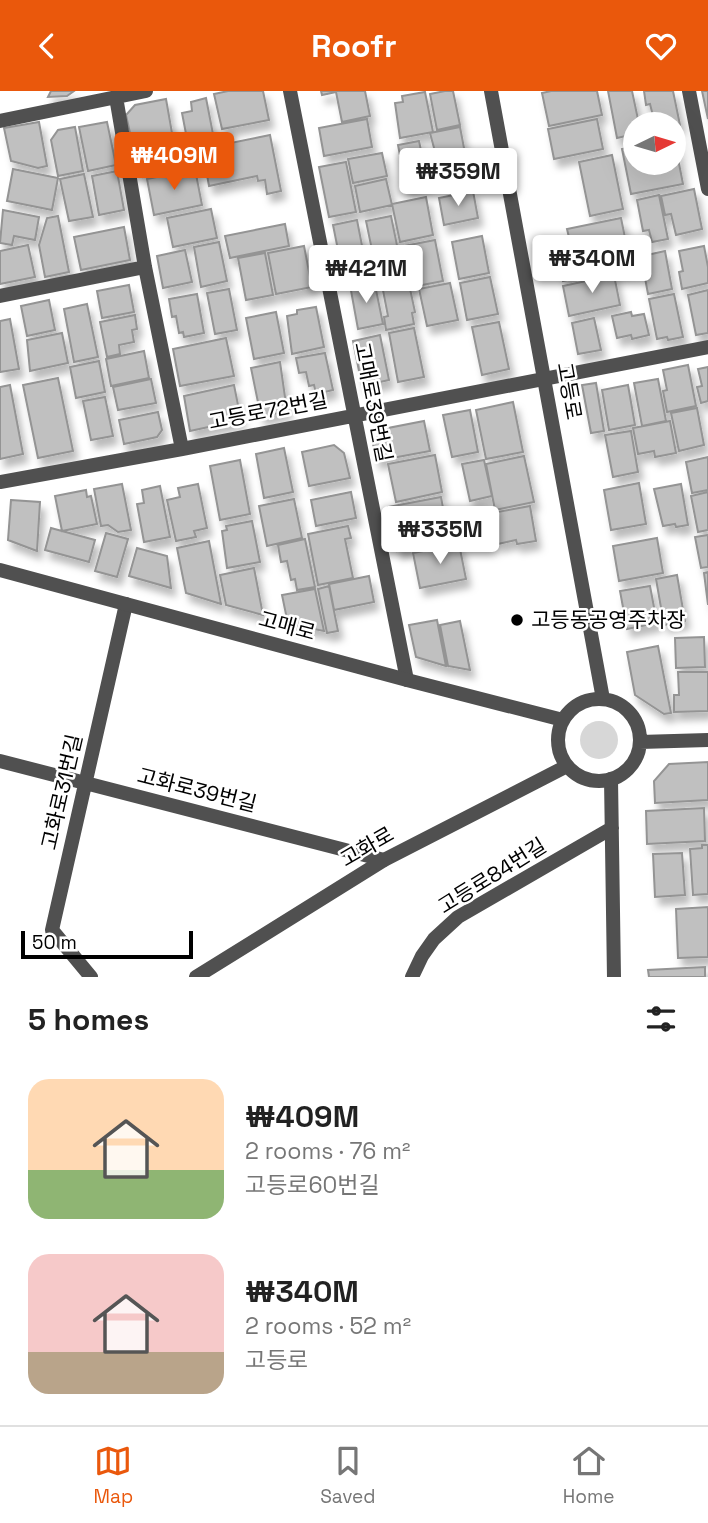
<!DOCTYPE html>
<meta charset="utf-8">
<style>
:root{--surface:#fff;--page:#f6f6f6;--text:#222;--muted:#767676;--line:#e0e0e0;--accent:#ea580c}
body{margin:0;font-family:"Space Grotesk","Noto Sans KR",sans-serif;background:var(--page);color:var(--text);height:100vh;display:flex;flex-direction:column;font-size:26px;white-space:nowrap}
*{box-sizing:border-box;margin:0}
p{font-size:23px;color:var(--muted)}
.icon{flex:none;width:38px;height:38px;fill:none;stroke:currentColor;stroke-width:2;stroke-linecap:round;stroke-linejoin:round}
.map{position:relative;height:886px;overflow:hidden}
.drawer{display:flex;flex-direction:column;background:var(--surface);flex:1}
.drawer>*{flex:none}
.needle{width:46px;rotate:85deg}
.buttons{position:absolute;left:623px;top:21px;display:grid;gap:14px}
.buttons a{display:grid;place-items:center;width:63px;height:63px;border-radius:50%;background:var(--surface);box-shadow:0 7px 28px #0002;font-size:35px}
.scale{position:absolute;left:21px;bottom:18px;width:172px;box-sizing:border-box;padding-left:7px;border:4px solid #000;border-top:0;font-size:19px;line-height:24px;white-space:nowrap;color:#000;-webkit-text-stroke:5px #fff;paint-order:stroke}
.price{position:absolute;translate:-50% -60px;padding:0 16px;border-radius:7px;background:#fff;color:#222;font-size:23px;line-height:46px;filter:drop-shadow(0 2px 4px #0008)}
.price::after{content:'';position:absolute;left:50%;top:42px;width:21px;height:16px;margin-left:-10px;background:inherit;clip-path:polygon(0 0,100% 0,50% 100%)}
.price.selected{background:var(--accent);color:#fff}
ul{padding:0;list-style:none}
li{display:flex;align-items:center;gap:21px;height:175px;padding:0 28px}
li span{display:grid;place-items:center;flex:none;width:196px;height:140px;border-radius:21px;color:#555}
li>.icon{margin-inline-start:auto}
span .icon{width:84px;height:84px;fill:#fffc;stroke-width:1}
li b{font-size:30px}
h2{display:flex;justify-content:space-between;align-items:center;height:84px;padding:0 28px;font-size:30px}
header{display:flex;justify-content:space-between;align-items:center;height:91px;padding:0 28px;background:var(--accent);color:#fff;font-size:32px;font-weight:600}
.tabs{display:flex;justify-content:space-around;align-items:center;height:98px;border-top:2px solid var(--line);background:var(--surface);font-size:19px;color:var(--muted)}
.tabs a{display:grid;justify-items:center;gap:4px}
.tabs .selected{color:var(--accent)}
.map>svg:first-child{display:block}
.green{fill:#d7d7d7}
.building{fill:#c0c0c0;stroke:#949494;stroke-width:2;filter:url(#shadow)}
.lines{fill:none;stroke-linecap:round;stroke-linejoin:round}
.minor{stroke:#505050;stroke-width:14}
.tertiary{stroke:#505050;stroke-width:14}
.poi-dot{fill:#000;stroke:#fff;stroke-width:2.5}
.labels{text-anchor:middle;stroke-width:5;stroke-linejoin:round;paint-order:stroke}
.street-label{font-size:21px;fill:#000;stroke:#fff}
.poi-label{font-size:21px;fill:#000;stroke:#fff;text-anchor:start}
</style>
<header><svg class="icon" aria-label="back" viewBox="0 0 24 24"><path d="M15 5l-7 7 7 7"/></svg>Roofr<svg class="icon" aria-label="heart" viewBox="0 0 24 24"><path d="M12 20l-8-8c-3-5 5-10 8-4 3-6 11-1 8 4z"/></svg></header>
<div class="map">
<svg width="708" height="886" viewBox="0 0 708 886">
<defs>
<filter id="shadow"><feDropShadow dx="4.5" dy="8" stdDeviation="3.5" flood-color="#0004"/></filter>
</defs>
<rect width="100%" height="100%" fill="#fff"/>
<!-- green -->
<path class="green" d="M580 649a19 19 0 1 1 38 0a19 19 0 1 1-38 0Z"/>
<!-- building -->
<path class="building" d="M51 0H74L67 5 48 6Z
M228 0H263L269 29 222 38 214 3Z
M321 0H365L370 25 342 31 336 1 322 4Z
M445 0H453L460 34 437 39 430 3Z
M551 0H597L602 24 549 35 542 2Z
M608 0H632L639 33H635V43L617 47Z
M644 0H673L680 34 655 33 650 13 646 14Z
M702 0H708V28Z
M425 1 433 41 400 47 395 12 403 11 402 5Z
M206 7 213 43 187 48 182 22 192 20 191 11Z
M166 8 172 42 132 51 126 24 135 14Z
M367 28 372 56 324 65 319 37Z
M597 28 603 58 554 68 548 38Z
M39 31 47 75 38 77 11 70 4 37Z
M107 31 116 74 88 80 79 36Z
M75 36 83 80 58 85 51 49 58 39Z
M460 36 468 78 441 83 430 42Z
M270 44 281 100 267 103 265 89 258 90 257 85 209 95 207 84 211 83 206 57Z
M182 46 187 77 143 86 137 55Z
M674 47 683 93 631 103 622 58 635 55V72H674Z
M419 50 428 92 406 96 398 54Z
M382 62 387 85 353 92 348 68Z
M612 64 623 118 590 125 579 71Z
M346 71 356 121 329 126 319 76Z
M13 78 58 87 52 119 7 110Z
M195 78 202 114 154 124 147 88Z
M117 80 124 119 99 124 92 85Z
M84 83 93 126 69 130 60 88Z
M386 88 392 114 360 121 355 95Z
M694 98 702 138 676 144 671 123 665 124 661 105Z
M473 100 478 127 444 134 439 107Z
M659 104 668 148 652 151 649 139 643 140 637 109Z
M426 106 433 144 400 151 392 113Z
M211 118 217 147 173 156 167 127Z
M3 119 39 126 35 149 14 145 12 154 0 152Z
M58 125 69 181 45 186 39 154 47 127Z
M391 125 400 169 379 173 378 168 376 169 373 164 366 130Z
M621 127 631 176 609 180 604 153 572 159 567 138Z
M357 129 365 170 341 174 333 134Z
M285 133 289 155 230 167 225 145Z
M124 136 130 169 81 179 74 146Z
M482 145 489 182 459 188 452 151Z
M435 149 443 190 412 196 404 155Z
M219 151 227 190 201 196 194 156Z
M28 154 35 186 0 193V160Z
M304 155 312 196 276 203 268 162Z
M704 155 708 176V192L682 198 679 181 683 180 679 160Z
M582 158 588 185 563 190 557 163Z
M185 159 192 191 163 197 157 165Z
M665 160 672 198 648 203 642 171 648 169 647 164Z
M265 162 273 204 246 209 238 167Z
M406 179 415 221 412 222 414 233 386 239 384 226 388 225 380 184Z
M614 184 620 214 569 225 563 195Z
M490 186 498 223 467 229 460 192Z
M374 189 383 233 358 238 350 194Z
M450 192 458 229 427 235 419 198Z
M129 194 134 221 102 227 97 200Z
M229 198 237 239 215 243 207 202Z
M708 199V242L696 244 688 204Z
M197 203 204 242 184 246 183 241 179 242 176 225 172 226 169 208Z
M674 203 683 246 668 249 667 246 657 248 649 208Z
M49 209 55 239 27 245 21 215Z
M87 213 98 266 74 271 64 218Z
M316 216 324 256 292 263 287 225 297 223V219Z
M276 221 284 262 254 268 246 227Z
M631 221 632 225 644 223 649 244 632 248 631 244 617 247 612 225Z
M135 224 137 238 132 239 134 251 119 254 120 263 107 266 100 231Z
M594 227 601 259 578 263 572 232Z
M10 228 19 278 0 281V230Z
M499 231 509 278 482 284 472 236Z
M414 237 424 286 398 291 389 242Z
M62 242 68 272 30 280 27 249Z
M380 244 389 289 362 295 353 250Z
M226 247 234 285 180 295 173 258Z
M144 260 149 287 111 295 106 268Z
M325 262 333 299 316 303 314 294 309 295 306 281 299 282 296 267Z
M99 270 105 301 76 307 70 276Z
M280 271 287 320 261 326 251 277Z
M688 274 696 315 667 321 663 300 667 299 663 279Z
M708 276V310L701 312 697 296 702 295 698 278Z
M58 287 73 360 38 367 23 294Z
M151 288 156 312 118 319 113 296Z
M658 288 666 330 642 335 634 292Z
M596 292 604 340 591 342 582 294Z
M10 294 23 363 0 368V296Z
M234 294 241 329 190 340 184 305Z
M628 294 635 334 609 339 602 299Z
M105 306 113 345 91 349 83 310Z
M513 311 523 361 486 368 476 319Z
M697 317 704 354 679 360 671 322Z
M470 319 478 361 452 366 443 324Z
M158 321 162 339 157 346 124 353 119 329Z
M424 330 430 360 376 370 373 353 383 338Z
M670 330 676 362 655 366 654 360 638 363 633 337Z
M631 340 638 381 613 386 605 344Z
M334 354 344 362 350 387 309 395 302 361Z
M284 357 293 401 264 407 256 363Z
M435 364 442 401 396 411 388 373Z
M524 365 534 411 495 419 486 373Z
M708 366V399L692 402 686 371Z
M240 369 250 423 220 429 210 375Z
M484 369 492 405 470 410 462 373Z
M639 392 646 433 611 439 604 399Z
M122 393 131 439 118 441 108 434 101 435 94 398Z
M198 393 207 437 194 440 196 446 176 450 167 409 180 406 178 397Z
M681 393 688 434 676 436 675 433 663 435 654 398Z
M160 395 170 446 144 451 137 413 144 412 142 399Z
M86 399 87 406 91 405 97 433 62 440 55 405Z
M351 401 356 427 316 435 311 409Z
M708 401V439L698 441 691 405Z
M441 406 449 449 397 460 388 416Z
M294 408 302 447 267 455 259 415Z
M11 409 40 411 37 460 8 449Z
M530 415 536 450 517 453 516 449 498 453 492 422Z
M252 430 260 471 227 477 222 440 227 439 226 435Z
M348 435 351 447 345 448 353 487 318 494 308 443Z
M51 437 95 449 89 471 45 459Z
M106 442 128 448 117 486 95 480Z
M708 444V476L701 477 695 446Z
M657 447 663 482 619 490 613 455Z
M305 448 315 496 297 499 295 488 291 489 287 470 281 471 278 454Z
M209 450 221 513 186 502 177 457Z
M459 453 466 488 420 497 413 462Z
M137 457 167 465 171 497 129 485Z
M254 477 263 524 226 514 220 484Z
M708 481V514L704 482Z
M677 484 685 530 664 534 656 488Z
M369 485 374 511 334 519 329 493Z
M329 495 338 540 327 542 318 498Z
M650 495 657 532 627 538 620 500Z
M315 498 324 540 288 533 282 504Z
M437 529 446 575 416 566 409 534Z
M460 530 470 579 448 575 440 534Z
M704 546 705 576 676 577 675 547Z
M658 555 671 622 664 623 635 604 627 561Z
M678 581H708V620L674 621V604H679Z
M708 671V709L655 712 654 690 669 673Z
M704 717 705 750 647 753 646 720Z
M702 754H708V803L693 804 690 758 702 757Z
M682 762 685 804 655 806 653 763Z
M708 816V866L678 867 676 818Z
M705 876V886H649L648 879Z"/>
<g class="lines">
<!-- minor -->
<path class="minor" d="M290 0 407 589
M689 0 708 98
M116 6 145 176 182 358
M0 30 146 0
M0 205 145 176
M0 391 182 358 708 256
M0 670 384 769
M611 688 614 886
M91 886 52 839 126 513
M412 886 422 865 434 848 458 826 612 737"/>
<!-- tertiary -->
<path class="tertiary" d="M491 0 603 608
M0 479 407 589 563 629
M558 649a41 41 0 1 1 82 0a41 41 0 1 1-82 0Z
M640 651 708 649
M196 886 384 769 567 675"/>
</g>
<!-- markers -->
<circle class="poi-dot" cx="517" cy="529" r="7"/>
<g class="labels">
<!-- street labels -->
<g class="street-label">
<text transform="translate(569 300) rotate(80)" y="7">고등로</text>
<text transform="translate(373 311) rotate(79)" y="7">고매로39번길</text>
<text transform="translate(268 320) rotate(-11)" y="7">고등로72번길</text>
<text transform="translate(287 535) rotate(15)" y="7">고매로</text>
<text transform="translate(197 699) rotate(14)" y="7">고화로39번길</text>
<text transform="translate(62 701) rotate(-77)" y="7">고화로31번길</text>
<text transform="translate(367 756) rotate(-30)" y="7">고화로</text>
<text transform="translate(492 785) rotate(-32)" y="7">고등로84번길</text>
</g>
<!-- poi labels -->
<g class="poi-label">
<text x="531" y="536">고등동공영주차장</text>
</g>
</g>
</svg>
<div class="buttons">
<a><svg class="needle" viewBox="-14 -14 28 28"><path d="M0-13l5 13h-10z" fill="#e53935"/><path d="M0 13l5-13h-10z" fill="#767676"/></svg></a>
</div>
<div class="scale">50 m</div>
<b class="price selected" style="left:174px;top:101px">₩409M</b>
<b class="price" style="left:458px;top:117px">₩359M</b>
<b class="price" style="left:592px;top:204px">₩340M</b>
<b class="price" style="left:366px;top:214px">₩421M</b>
<b class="price" style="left:440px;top:475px">₩335M</b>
</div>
<section class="drawer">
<h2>5 homes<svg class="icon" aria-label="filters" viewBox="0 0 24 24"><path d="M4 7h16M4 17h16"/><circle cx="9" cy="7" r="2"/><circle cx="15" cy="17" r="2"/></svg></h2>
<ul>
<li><span style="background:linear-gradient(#ffd9b3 65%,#8fb573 0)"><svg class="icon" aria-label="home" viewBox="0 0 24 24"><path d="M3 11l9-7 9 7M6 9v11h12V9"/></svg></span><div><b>₩409M</b><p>2 rooms · 76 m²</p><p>고등로60번길</p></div></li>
<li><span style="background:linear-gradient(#f6c9c9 70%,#b9a48a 0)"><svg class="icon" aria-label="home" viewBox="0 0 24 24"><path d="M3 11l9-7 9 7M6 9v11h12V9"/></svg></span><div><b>₩340M</b><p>2 rooms · 52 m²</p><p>고등로</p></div></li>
</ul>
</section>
<nav class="tabs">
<a class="selected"><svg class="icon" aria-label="map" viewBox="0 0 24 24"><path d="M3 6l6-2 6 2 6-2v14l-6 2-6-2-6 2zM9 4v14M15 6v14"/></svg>Map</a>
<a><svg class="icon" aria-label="saved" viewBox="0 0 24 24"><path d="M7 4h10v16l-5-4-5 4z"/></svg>Saved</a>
<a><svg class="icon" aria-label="home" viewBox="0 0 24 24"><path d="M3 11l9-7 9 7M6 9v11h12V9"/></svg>Home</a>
</nav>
